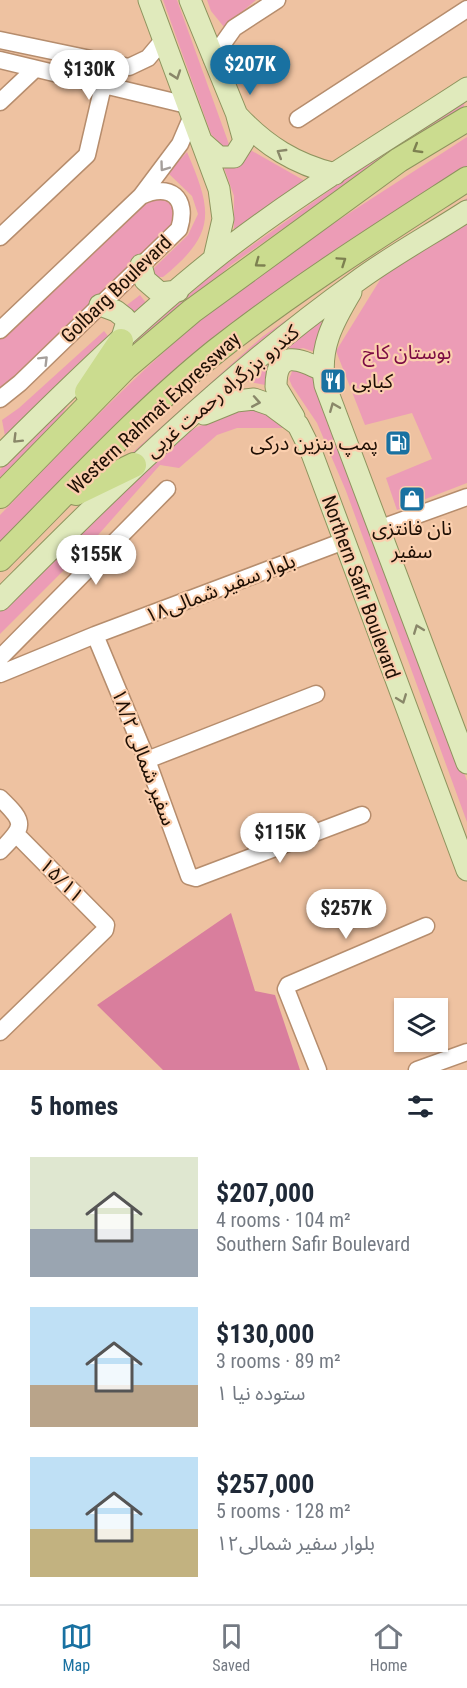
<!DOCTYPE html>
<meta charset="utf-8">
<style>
:root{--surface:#fff;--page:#f2f2f3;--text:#1f2937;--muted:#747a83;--line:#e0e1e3;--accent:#1971a1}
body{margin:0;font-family:"Roboto Condensed","Noto Sans Arabic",sans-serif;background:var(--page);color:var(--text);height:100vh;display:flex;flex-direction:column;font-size:22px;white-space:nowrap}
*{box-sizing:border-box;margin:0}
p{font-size:20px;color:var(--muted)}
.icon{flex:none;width:33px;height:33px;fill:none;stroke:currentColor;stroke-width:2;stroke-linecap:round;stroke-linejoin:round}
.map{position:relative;height:1070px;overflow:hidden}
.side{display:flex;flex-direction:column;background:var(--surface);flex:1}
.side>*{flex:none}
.fabs{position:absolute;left:394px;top:998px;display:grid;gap:12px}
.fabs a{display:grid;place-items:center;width:54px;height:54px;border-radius:0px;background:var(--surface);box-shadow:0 2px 4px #0004;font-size:30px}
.price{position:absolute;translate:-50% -51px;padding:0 14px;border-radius:21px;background:#fff;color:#222;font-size:20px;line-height:39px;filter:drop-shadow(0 2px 3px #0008)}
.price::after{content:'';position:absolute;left:50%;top:36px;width:18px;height:14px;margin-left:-9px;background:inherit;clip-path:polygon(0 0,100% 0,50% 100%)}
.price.active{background:var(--accent);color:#fff}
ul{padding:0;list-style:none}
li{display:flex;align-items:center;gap:18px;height:150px;padding:0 30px}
li span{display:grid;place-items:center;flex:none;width:168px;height:120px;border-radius:0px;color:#555}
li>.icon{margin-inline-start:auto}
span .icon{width:72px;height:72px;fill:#fffc;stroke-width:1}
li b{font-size:26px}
h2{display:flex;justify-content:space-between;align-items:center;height:72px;padding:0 30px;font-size:26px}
.tabs{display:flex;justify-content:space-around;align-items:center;height:84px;border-top:2px solid var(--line);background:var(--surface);font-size:16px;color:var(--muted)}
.tabs a{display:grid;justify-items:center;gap:3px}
.tabs .active{color:var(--accent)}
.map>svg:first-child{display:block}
.green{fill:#ec9cb6}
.forest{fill:#d97e9d}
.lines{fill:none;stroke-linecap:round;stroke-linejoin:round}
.minor-casing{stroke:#b68d6d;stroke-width:19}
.major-casing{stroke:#8e945e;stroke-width:23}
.highway-casing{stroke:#8e945e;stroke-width:26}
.minor{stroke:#fff;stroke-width:16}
.major{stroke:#e0eabc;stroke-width:21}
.highway{stroke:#cbdc8f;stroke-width:24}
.oneway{stroke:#898769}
.oneway2{stroke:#7d8050}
.oneway3{stroke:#a59f9b}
.labels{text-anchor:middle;stroke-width:4.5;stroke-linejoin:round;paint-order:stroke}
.street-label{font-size:20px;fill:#1e0f04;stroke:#fbcfae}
.park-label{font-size:20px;fill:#7b0942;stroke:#fbcfae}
.poi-label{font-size:20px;fill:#1e0f04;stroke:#fbcfae;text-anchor:start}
</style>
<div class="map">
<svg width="467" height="1070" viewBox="0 0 467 1070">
<rect width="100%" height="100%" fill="#eec2a1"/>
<!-- green -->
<path class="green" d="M163 0H177L230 147 226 150 211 134Z
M207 0H256L224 27 211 11Z
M466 99 462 111 348 183 231 265 105 378 130 344 223 266 382 153Z
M467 137V166L309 269 0 548V515C63 450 126 383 195 325 279 255 375 197 467 137Z
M245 147 305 181 234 231V196L223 165Z
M187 152C213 212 216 234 163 277H154V268L188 235 198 214 192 196 168 173Z
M162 198C173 205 176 211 175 224L0 391V338L143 202Z
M467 198V205L132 459 124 460 262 337 382 253Z
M467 224V483L397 510 386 478 432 459 412 413 365 425 336 351 383 275Z
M140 295 147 304 130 317 123 308Z
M326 314 315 352 303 348 290 351 270 386 240 380Z
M104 331 108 336 5 436 2 420 19 408Z
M293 369H310L317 383 467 781V822L346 491 317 423 292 386 289 379Z
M73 396 60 418 0 478V470Z
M235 410 261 411 286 428H237L217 435 179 468 160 465 91 543 0 634V606L180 435Z"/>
<!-- forest -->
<path class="forest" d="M231 913 255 991 275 995 300 1070H163L97 1005Z"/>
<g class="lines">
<defs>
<path id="minor" d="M0 40 129 67 148 58 164 39
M212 59 234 28 277 0
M0 60 187 105
M0 102 35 69
M298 119 467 9
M0 237 87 155 103 86
M0 330 141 196 180 144 192 116
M0 399 20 383 179 229C189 198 170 182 141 196
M381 528 467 497
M95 635 147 760 189 876 196 878 362 815
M0 658 167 489
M0 674 95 635 344 541
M147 760 316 694
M0 798C26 823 25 826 0 851
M0 1032 105 930 106 925 17 835
M318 1070 286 989 288 985 426 926
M417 1070 467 1052"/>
<path id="major" d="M149 0 219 189 223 219 214 258
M190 0 237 115C266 146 295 164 335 174
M202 142 219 157H234L244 141 237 116
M141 265 145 280 160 293 178 291
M351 292C333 322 318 349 325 385L467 763
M100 305 116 311 125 318 126 325 121 341
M204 414 236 401 254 399 271 405 298 425 311 451 467 870
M294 417 276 387C276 349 298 358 322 370
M0 456C68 388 139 319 214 259 292 197 383 143 467 88
M0 600C112 487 226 375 356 282 391 256 430 235 467 211"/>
<path id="highway" d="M87 392 121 341
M76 493 134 465
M0 496 126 367 192 311 399 160 467 119
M0 559C70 489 139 413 216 351 296 288 382 234 467 179"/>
</defs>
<!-- minor casing -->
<use href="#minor" class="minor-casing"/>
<!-- major casing -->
<use href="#major" class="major-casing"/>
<!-- highway casing -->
<use href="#highway" class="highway-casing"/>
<!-- minor -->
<use href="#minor" class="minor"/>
<!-- major -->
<use href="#major" class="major"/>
<!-- highway -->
<use href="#highway" class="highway"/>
</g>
<!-- one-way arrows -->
<defs><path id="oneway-chevron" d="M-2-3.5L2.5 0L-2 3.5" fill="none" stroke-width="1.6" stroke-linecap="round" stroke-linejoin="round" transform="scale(1.5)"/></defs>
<g class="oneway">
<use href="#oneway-chevron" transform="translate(176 75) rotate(71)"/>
<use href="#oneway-chevron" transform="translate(281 153) rotate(-149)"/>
<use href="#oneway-chevron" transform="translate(256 402) rotate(10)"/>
<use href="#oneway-chevron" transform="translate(334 407) rotate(-112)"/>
<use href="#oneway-chevron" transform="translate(17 439) rotate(135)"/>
<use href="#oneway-chevron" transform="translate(418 629) rotate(-111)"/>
<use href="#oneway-chevron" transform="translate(402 699) rotate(69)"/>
</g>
<g class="oneway2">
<use href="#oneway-chevron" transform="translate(417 149) rotate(149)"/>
<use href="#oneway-chevron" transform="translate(342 261) rotate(-34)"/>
<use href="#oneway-chevron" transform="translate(259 263) rotate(144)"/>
</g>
<g class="oneway3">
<use href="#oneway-chevron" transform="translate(164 167) rotate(126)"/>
<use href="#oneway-chevron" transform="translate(44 360) rotate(-45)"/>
</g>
<!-- icons -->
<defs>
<symbol id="restaurant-square" viewBox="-11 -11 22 22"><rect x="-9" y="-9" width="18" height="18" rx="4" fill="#1971a1" stroke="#fbcfae"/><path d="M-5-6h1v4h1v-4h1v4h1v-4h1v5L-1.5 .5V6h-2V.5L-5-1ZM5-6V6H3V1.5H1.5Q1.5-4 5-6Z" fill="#fff"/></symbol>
<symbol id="fuel-square" viewBox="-11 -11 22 22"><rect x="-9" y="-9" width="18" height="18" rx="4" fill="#1971a1" stroke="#fbcfae"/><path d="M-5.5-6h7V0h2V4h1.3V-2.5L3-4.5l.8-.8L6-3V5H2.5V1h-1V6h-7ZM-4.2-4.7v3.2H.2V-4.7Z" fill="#fff"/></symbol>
<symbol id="shop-square" viewBox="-11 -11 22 22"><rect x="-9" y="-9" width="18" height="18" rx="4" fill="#1971a1" stroke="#fbcfae"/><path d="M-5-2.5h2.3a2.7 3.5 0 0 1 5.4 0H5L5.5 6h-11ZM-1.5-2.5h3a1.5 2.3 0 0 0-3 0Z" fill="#fff"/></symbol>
</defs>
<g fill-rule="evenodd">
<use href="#restaurant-square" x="318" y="366" width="30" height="30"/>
<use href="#fuel-square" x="383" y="428" width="30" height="30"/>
<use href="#shop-square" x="397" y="484" width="30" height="30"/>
</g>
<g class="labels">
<!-- street labels -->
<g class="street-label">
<text transform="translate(116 289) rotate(-44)" y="7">Golbarg Boulevard</text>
<text transform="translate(222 391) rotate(-40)" y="7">کندرو بزرگراه رحمت غربی</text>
<text transform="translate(154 413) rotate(-43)" y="7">Western Rahmat Expressway</text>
<text transform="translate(361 587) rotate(70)" y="7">Northern Safir Boulevard</text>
<text transform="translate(220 588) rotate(-21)" y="7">بلوار سفیر شمالی۱۸</text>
<text transform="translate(144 757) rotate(69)" y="7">سفیر شمالی ۱۸/۲</text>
<text transform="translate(62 880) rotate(45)" y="7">۱۵/۱۱</text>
</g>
<!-- park labels -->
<g class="park-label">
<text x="407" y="359">بوستان کاج</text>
</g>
<!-- poi labels -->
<g class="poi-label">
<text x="352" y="388">کبابی</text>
<text x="378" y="450" text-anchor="end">پمپ بنزین درکی</text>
<text x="412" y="535" text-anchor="middle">نان فانتزی<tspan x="412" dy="23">سفیر</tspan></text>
</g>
</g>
</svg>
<div class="fabs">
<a><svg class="icon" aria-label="layers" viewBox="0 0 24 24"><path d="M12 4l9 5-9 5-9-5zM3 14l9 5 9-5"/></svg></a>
</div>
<b class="price active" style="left:250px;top:96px">$207K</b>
<b class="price" style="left:89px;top:101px">$130K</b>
<b class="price" style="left:96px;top:586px">$155K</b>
<b class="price" style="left:280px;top:864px">$115K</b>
<b class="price" style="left:346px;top:940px">$257K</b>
</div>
<section class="side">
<h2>5 homes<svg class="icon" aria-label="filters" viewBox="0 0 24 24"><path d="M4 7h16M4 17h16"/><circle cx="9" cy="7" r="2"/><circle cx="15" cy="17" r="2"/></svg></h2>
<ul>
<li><span style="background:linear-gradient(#dfe7d0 60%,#9aa5b1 0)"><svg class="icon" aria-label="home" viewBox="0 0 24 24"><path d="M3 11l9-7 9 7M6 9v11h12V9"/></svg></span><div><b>$207,000</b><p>4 rooms · 104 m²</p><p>Southern Safir Boulevard</p></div></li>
<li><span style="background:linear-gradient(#bfe0f5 65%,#b9a48a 0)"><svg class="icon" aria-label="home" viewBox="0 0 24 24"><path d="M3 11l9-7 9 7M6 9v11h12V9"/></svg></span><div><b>$130,000</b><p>3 rooms · 89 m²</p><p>ستوده نیا ۱</p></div></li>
<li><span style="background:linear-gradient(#bfe0f5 60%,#c2b280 0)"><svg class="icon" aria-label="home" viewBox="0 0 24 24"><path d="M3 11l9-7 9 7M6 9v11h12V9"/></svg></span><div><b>$257,000</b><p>5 rooms · 128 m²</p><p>بلوار سفیر شمالی۱۲</p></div></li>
</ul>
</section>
<nav class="tabs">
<a class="active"><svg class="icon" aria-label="map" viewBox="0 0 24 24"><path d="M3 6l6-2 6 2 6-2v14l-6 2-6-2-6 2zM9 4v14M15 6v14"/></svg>Map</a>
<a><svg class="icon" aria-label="saved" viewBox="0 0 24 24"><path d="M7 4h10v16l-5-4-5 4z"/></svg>Saved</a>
<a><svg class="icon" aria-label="home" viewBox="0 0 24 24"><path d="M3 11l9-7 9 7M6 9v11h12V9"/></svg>Home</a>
</nav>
